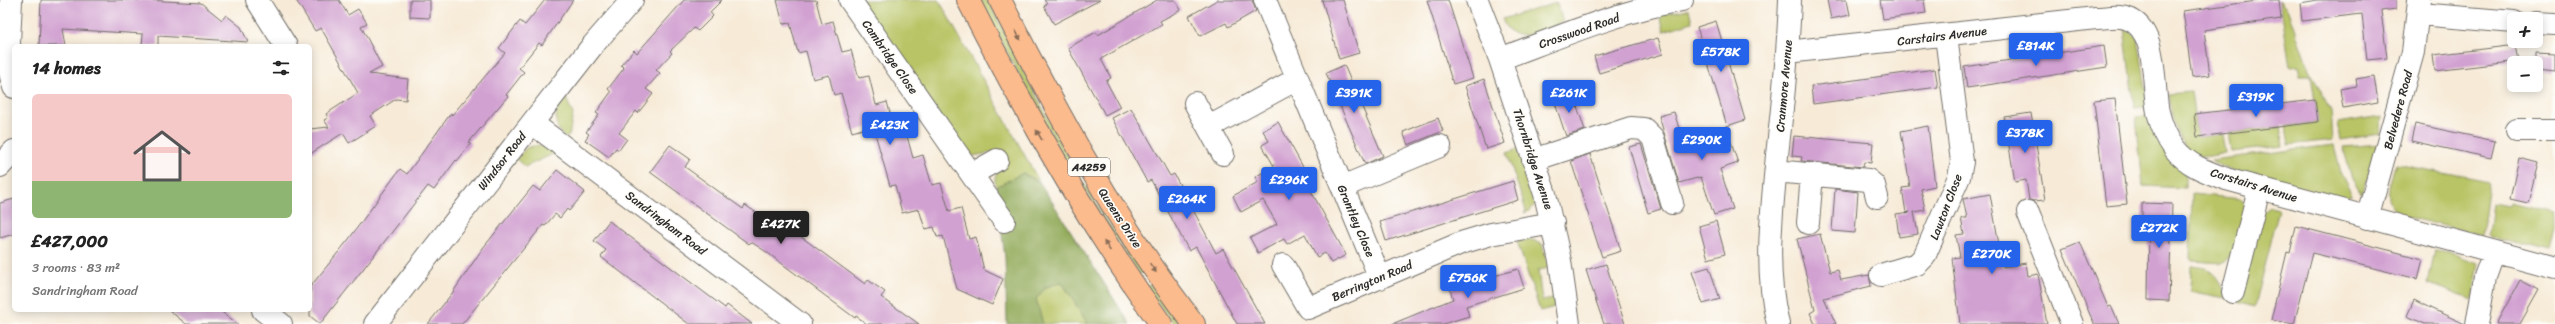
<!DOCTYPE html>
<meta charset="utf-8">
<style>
:root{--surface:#fff;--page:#f6f6f6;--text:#222;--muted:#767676;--line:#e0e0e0;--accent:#2563eb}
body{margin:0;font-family:Sriracha,sans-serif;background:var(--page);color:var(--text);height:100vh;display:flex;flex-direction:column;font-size:15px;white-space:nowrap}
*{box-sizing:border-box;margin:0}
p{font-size:13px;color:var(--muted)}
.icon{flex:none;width:22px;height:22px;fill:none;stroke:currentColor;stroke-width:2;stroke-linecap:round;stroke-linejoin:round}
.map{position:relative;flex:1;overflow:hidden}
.details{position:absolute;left:12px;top:44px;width:300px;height:268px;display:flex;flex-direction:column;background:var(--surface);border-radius:6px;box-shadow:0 2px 10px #0003}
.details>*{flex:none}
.controls{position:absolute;left:2507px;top:12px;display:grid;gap:8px}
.controls a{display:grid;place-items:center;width:36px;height:36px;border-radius:6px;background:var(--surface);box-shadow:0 2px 10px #0003;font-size:20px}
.price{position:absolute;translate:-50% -34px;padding:0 9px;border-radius:4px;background:var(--accent);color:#fff;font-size:13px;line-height:26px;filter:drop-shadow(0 1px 2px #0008)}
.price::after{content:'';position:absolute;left:50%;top:24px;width:12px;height:9px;margin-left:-6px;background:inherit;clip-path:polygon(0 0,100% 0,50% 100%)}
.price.on{background:#222;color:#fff}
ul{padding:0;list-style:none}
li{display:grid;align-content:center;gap:8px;height:212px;padding:0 20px}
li+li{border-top:1px solid var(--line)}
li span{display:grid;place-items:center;height:124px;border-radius:6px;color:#555}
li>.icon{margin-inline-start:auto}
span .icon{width:72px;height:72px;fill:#fffc;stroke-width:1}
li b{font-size:17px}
h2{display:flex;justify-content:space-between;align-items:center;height:48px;padding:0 20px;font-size:17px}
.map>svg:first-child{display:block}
.green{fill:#b8c465;stroke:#727848}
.forest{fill:#92aa5a;stroke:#5e6a42}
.building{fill:#d1a1d1}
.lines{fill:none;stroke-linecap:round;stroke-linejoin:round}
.minor-casing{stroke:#726e68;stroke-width:24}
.major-casing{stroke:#726e68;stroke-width:24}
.minor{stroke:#fff;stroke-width:22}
.major{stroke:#fbbb8d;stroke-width:22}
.oneway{fill:#896c57}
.labels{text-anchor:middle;stroke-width:3.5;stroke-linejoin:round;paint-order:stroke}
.shield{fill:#fdfcf7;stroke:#6a6a68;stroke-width:1}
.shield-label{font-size:11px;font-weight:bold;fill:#2b2b2b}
.street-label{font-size:12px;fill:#2b2b2b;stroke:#fdfcf7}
</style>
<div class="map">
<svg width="2555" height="324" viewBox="0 0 2555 324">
<rect width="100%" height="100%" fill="#fdfcf7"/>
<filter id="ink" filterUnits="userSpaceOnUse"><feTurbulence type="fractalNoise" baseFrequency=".025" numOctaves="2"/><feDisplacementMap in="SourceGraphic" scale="8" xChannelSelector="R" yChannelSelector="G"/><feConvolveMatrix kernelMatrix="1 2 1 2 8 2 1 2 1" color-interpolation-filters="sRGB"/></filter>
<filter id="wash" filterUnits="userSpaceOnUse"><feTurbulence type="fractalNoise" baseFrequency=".012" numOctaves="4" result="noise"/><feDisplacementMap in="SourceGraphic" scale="16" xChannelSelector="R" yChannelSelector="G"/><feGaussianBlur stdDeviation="0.9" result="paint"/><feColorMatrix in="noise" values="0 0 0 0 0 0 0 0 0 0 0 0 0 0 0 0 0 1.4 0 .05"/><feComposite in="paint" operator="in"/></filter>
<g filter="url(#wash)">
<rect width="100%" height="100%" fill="#f7ebd8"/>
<!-- green -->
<path class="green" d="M859 0H939L1040 183 1023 173 996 187C993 175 997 171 1007 164L1000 151 973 156 962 147Z
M979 0H988C1035 92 1079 189 1143 271L1140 275 1064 158Z
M2280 0 2287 8 2308 67 2331 111 2333 140 2289 145 2286 126 2318 122 2311 75H2300L2298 66 2290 67Z
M1557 3 1563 22C1542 30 1513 49 1502 19Z
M1689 9 1692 22 1664 31 1660 14Z
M2124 28 2138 38 2149 107 2134 108Z
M2191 92 2197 137 2222 134 2225 153C2218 154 2207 158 2200 156 2177 151 2171 113 2168 94Z
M565 96 573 114 569 136 565 138C551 124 555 111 565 96Z
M2149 116 2167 156 2185 173V188L2143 186 2136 117Z
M2382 116 2379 134 2341 140 2338 123Z
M2281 127 2284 146 2231 152 2228 133Z
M2380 144 2362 195 2352 179 2343 147Z
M2334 145 2341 174 2352 195 2339 198C2312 192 2229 176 2211 160Z
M533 146H546L555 151 553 154 525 167 516 159 526 148Z
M1524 147 1536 203 1529 211 1524 213 1526 211 1507 153Z
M2396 164 2489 182 2482 235 2403 216C2381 204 2389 184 2396 164Z
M2192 194 2241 199C2249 205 2242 242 2237 251 2234 256 2227 260 2222 263L2192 261 2190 258Z
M2492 203 2509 206 2510 203 2555 214V231L2550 252 2490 237 2488 234Z
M2270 207 2279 209 2255 307 2238 302 2261 214Z
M1533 240 1542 244 1549 268 1538 270 1542 301 1553 299 1555 307 1540 311 1517 241Z
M2435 250 2448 252 2479 263 2472 300 2428 283Z
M2191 267C2212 264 2223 280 2225 298L2190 291Z
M1062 282 1088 324H1043L1036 299 1046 287Z
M1150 284 1181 324H1174L1146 287Z"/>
<!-- forest -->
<path class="forest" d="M1023 173 1040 183 1130 324H1088L1062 282 1046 287 1036 299 1043 324H1007L1005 258 996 187Z"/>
<g id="blocks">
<!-- building -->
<path class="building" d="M41 0H147L201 3 222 20 226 15 241 27 248 42 158 36V46H142L143 34 63 29 66 46H39Z
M296 0H339L348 15 358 9 367 23 361 26 382 67 369 74 408 79 406 100 396 99 370 116 376 126 349 143 343 133 310 154V129L329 127 324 120 328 118 326 114 358 93 321 28 315 31Z
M410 0H430V18L410 17Z
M545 0H573L542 45 539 43 519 68 524 72 506 95 508 96 469 142 471 144 457 161 456 160 434 190 428 186 320 324 310 316V287L349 239 400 169 407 174 451 113 452 115 505 53 499 48 520 21 525 25Z
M684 0H722L710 12 713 16 698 31 694 28 670 51 672 53 656 70 660 73 646 89 653 94 638 113 636 111 619 133 627 139 619 150 616 148 609 157 585 140 589 134 586 132 599 115 596 113 611 92 608 89 624 68 621 65 634 50 637 53Z
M777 0H816L822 24 833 21 842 52 851 50 859 78 869 76 876 105 887 102 895 131 905 129 913 158 923 155 932 185 941 183 949 211 961 208 969 239 976 237 984 270 1003 279 992 305 957 289 943 236 937 237 934 227 925 229 919 209 902 213 895 185 890 186 873 126 852 132 841 93 834 95 829 75 813 79 806 51 798 53 790 23 783 24Z
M1044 0H1100L1054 24 1044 6 1047 4Z
M1157 0H1175L1181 10 1160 21 1162 24 1101 59 1111 78 1106 81 1120 107 1105 115 1068 48 1096 32 1098 35Z
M1217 0H1252L1256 11 1228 27 1226 23 1200 36 1189 16Z
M1322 0H1343L1359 53 1339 59Z
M1427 0H1448L1473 78 1453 84Z
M1827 0H1847L1850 15 1831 19Z
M1880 0H1924L1926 13 1883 19Z
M2264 0H2279L2281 19 2204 30 2210 75 2192 77 2183 11Z
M2318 0H2396V9L2381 11 2387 58 2367 60 2362 14 2302 21 2300 3Z
M1716 21 1745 120 1727 126 1697 27Z
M1658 38 1663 54 1599 73 1594 56Z
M2516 45 2519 61 2435 71 2433 55Z
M2104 46 2107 67 1967 88 1964 67Z
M2536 53 2555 54V72L2536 70Z
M1344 65 1383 156 1365 164 1326 73Z
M1935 69 1938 87 1813 104 1811 86Z
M2374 76 2378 102 2343 108 2340 89 2357 86 2356 79Z
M1484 79 1505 143 1486 149 1465 86Z
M1572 91 1585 130 1566 136 1553 97Z
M2115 99 2127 204 2106 206 2094 101Z
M2315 100 2318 122 2197 137 2194 114Z
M1131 108 1170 176 1174 174 1216 253 1223 249 1265 324H1237L1196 247 1189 251 1151 180 1147 182 1112 118Z
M1674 112 1684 145 1727 131 1738 163 1720 169 1733 209 1714 215 1701 177 1679 183 1659 116Z
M2031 113 2045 200 2034 201 2029 200 2026 180 2015 182 2004 117Z
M1438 118 1443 131 1408 145 1403 132Z
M1278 122 1308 176 1304 178 1346 255 1331 263 1325 253 1317 257 1305 234 1287 244 1284 239 1258 253 1250 238 1277 224 1263 200 1241 212 1233 196 1258 182 1255 177 1274 166 1262 145 1269 141 1263 131Z
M2415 124 2495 141 2491 158 2411 141Z
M1928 126 1935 186 1921 189 1925 210 1914 212 1918 234 1899 237 1896 214 1910 212 1906 213 1902 188 1910 187 1901 131Z
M1794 136 1873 143 1871 163 1864 162 1863 167 1801 161 1802 157 1792 156Z
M1641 144 1661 209 1648 213 1629 147Z
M670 145 690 159 685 167 743 209 745 205 773 224 777 219 865 284 868 280 885 292 881 297 919 324H867L856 316 855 318 765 251 751 242 749 244 650 172Z
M1590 154 1621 251 1602 257 1571 161Z
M2519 158 2538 163 2528 203 2510 199Z
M557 170 585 192 569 211 567 209 560 218 555 214 545 226 543 225 462 324H428L453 292 483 248 533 186 540 191Z
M1513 181 1518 200 1386 241 1380 222Z
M1835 189 1858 192 1855 233 1832 231Z
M1990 194 2003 267 2026 263 2028 276 2038 274 2047 324H1960L1952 258 1960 257 1956 235 1964 234 1961 218H1967L1963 199Z
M14 199V234L0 238V203Z
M2142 203 2172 204 2169 301 2148 300 2149 220H2142Z
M609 221 725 308 727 305 752 324H689L601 257 606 250 594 241Z
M1716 221 1725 254 1708 259 1699 226Z
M2296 226 2423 259 2418 279 2312 253 2294 324 2271 320 2287 252 2290 253Z
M1820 234 1830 272 1838 270 1841 280 1869 275 1871 286 1824 298 1836 324H1815L1810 313 1815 310 1797 239Z
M2080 242 2108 307 2111 306 2119 324H2094L2062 249Z
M1606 264 1613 287 1625 324H1604L1597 304 1586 270Z
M1709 267 1720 299 1703 304 1692 272Z
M1518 269 1524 288 1466 306 1469 316 1443 324H1392L1453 299 1450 289Z
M2520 280 2539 290 2520 324H2496Z
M2414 300 2432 309 2465 324H2425L2407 316Z
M169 310H219L238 324H186Z"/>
</g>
</g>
<g filter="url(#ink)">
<use href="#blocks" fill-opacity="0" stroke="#726e68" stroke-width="1"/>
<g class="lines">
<defs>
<path id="minor" d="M11 0 8 65 14 87
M257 0 286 46
M850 0 1004 221
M1265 0 1380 278
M1477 0 1500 59 1545 194 1560 261 1569 324
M2419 14 2514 22
M2536 23 2555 24
M1787 52 2096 18C2106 18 2117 15 2126 18 2159 28 2152 85 2158 112 2161 125 2166 137 2174 148 2187 165 2207 172 2226 179L2555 268
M1500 59C1559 37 1620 11 1682 0
M1195 103 1223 154
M532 123 800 324
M1209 127 1297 79
M2517 130H2555
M1533 160 1631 128 1644 129 1653 138 1672 203
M0 166 14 151
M1776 171 1868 180 1874 185 1877 197
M972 174 997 160
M1342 187 1440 146
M2028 212 2072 324
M2367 218 2413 52 2419 0
M1808 223 1812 174
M1283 265 1308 308 1461 243 1491 234 1553 223
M1881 275 1917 264 1924 257 1959 177 1962 162 1946 36
M2233 292 2259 189
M263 310 281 324
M375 324 593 45 632 0
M1778 324C1764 267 1772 212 1777 155 1783 103 1788 52 1790 0
M2477 324 2485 277 2494 252"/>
<path id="major" d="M968 0C1025 113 1087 221 1161 324
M1000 0C1057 113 1117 224 1194 324"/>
</defs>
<!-- minor casing -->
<use href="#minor" class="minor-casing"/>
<!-- major casing -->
<use href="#major" class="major-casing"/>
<!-- minor -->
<use href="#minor" class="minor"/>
<!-- major -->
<use href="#major" class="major"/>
</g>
<!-- one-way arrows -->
<defs><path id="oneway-solid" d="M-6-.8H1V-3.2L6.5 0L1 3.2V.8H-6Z"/></defs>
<g class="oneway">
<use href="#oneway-solid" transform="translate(1018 35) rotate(62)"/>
<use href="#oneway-solid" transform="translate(1039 135) rotate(-120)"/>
<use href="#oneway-solid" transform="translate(1107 246) rotate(-124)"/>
<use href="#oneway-solid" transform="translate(1153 268) rotate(55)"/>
</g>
</g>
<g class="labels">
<!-- shield labels -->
<rect class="shield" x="1068" y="158" width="42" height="18" rx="3"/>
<g class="shield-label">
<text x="1089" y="171">A4259</text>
</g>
<!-- street labels -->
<g class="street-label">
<text transform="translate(1579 31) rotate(-19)" y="4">Crosswood Road</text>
<text transform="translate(1942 36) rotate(-7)" y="4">Carstairs Avenue</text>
<text transform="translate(890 57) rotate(55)" y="4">Cambridge Close</text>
<text transform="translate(1784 86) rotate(-85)" y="4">Cranmore Avenue</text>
<text transform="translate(2398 110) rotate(-75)" y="4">Belvedere Road</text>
<text transform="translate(1533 159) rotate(72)" y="4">Thornbridge Avenue</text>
<text transform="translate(502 161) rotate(-52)" y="4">Windsor Road</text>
<text transform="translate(2254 185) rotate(17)" y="4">Carstairs Avenue</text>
<text transform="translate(1946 207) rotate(-69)" y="4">Lawton Close</text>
<text transform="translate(1120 218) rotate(57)" y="4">Queens Drive</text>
<text transform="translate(1356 221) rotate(67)" y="4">Grantley Close</text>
<text transform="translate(666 223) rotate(37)" y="4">Sandringham Road</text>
<text transform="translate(1372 281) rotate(-23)" y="4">Berrington Road</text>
</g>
</g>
</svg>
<div class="controls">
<a>+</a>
<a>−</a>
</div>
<b class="price" style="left:2036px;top:67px">£814K</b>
<b class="price" style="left:1721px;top:73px">£578K</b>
<b class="price" style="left:1354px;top:114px">£391K</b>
<b class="price" style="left:1569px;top:114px">£261K</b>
<b class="price" style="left:2256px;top:118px">£319K</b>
<b class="price" style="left:890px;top:146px">£423K</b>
<b class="price" style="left:2025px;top:154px">£378K</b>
<b class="price" style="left:1702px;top:161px">£290K</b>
<b class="price" style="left:1289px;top:201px">£296K</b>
<b class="price" style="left:1187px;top:220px">£264K</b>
<b class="price on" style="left:781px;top:245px">£427K</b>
<b class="price" style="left:2159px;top:249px">£272K</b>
<b class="price" style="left:1992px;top:275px">£270K</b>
<b class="price" style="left:1468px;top:299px">£756K</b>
<section class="details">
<h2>14 homes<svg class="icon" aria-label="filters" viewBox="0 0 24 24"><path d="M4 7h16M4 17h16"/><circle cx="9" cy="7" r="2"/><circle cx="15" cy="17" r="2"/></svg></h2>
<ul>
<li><span style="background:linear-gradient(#f6c9c9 70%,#8fb573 0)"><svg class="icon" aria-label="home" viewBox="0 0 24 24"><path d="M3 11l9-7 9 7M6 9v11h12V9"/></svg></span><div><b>£427,000</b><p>3 rooms · 83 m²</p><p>Sandringham Road</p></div></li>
</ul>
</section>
</div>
